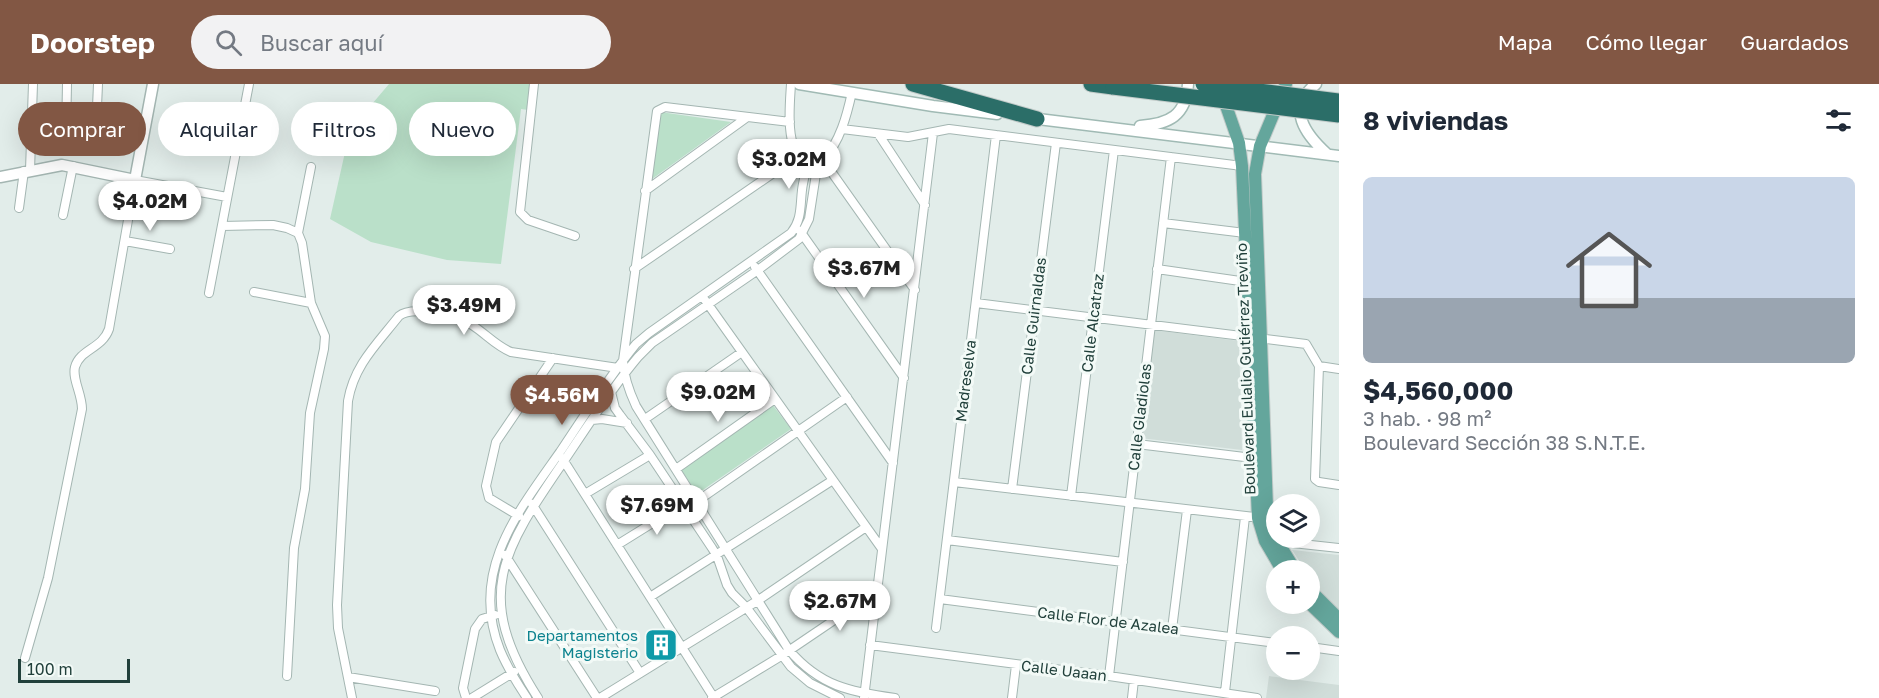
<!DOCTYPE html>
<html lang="es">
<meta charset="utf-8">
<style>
:root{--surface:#fff;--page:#f2f2f3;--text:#1f2937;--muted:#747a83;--line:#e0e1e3;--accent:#825744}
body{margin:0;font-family:"Golos Text",sans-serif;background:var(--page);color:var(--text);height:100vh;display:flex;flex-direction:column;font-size:22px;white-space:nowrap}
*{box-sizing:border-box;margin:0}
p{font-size:20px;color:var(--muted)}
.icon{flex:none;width:33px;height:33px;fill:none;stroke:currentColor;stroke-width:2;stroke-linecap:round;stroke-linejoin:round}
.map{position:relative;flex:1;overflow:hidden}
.side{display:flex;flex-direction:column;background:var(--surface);width:540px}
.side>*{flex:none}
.hud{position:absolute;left:18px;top:18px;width:570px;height:54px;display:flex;gap:12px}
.buttons{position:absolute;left:1266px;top:410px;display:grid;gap:12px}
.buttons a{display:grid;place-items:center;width:54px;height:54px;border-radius:50%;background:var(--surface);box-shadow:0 6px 24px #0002;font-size:30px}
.scale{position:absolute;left:18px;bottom:15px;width:112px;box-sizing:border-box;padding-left:6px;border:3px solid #21403b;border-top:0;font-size:16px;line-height:21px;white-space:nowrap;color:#21403b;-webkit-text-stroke:4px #f3faf7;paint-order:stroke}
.price{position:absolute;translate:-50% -51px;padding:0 14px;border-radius:21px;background:#fff;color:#222;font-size:20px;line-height:39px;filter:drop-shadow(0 2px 3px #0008)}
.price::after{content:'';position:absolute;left:50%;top:36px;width:18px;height:14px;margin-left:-9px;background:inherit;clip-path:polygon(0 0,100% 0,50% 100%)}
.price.active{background:var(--accent);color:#fff}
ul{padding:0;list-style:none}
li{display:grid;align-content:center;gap:12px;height:318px;padding:0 24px}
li+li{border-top:2px solid var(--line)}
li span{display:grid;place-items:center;height:186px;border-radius:9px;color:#555}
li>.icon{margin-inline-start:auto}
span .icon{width:108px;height:108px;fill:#fffc;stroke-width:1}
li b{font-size:26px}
h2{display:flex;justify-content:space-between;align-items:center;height:72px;padding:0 24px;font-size:26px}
.tag{padding:0 21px;border-radius:27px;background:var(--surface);box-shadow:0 6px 24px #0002;font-size:21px;line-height:54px}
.tag.active{background:var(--accent);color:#fff}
header{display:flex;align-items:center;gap:36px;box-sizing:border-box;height:84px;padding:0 30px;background:var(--accent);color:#fff}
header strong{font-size:28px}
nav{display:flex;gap:33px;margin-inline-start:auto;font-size:21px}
.search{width:420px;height:54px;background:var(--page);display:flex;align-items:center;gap:15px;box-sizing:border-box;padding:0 21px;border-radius:33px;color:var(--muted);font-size:22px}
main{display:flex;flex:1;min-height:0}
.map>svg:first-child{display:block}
.built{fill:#d0ddd9}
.green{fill:#bae0c9}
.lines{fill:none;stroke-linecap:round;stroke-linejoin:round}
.minor-casing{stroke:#a4b6b2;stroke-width:10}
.tertiary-casing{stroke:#a4b6b2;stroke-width:13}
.secondary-casing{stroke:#a0bab4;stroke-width:13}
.primary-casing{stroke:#c1cac8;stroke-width:14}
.motorway-casing{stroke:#c1cac8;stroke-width:17}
.minor{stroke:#fff;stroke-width:8}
.tertiary{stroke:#fff;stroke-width:10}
.secondary{stroke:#fff;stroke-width:10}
.primary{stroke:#64a69c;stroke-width:12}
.motorway{stroke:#2b6e68;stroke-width:15}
.motorway-bridge-casing{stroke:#c1cac8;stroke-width:17;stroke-linecap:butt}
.motorway-bridge{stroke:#2b6e68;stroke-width:15}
.labels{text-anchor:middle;stroke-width:6;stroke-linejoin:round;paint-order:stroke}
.street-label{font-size:15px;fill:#21403b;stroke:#f3faf7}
.culture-label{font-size:15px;fill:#0d838f;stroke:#f3faf7;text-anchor:end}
</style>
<header>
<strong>Doorstep</strong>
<div class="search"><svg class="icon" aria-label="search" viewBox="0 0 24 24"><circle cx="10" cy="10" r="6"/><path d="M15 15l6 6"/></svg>Buscar aquí</div>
<nav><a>Mapa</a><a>Cómo llegar</a><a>Guardados</a></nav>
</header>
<main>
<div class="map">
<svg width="1339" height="614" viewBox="0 0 1339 614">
<rect width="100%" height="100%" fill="#e2edea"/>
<!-- built -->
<path class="built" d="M1153 246 1239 257 1242 366 1140 354Z
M1292 466 1339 471V526L1327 515 1316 501 1310 492V486H1305Z
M1269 592 1339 601V614H1266Z"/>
<!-- green -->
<path class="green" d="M389 0H532L528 26 521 25 501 180 447 176 371 158 330 135 350 46Z
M660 28 731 38 652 95Z
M772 320 791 345 697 410 681 385Z"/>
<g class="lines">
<defs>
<path id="minor" d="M67 0 66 50C72 55 86 55 93 52L96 46 98 0
M534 0 520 128 528 136 575 152
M791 0C790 18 785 63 802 74
M790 38 665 23 657 27 623 277C624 294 629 307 636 322L789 566C820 602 850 608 895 614
M842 45 908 53 949 45 1242 82
M879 51 925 121
M823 76 915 206
M814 77 823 76C840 58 847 31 852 8
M30 86 33 0
M645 107 746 34
M19 124 24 87
M63 131 73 82
M1163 139 1245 149
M222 142 273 141 287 144 298 149 302 159 311 219 325 252 324 265 310 329 305 405 294 464 287 592
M800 147 904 294
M298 149 311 83
M125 157 170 165
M755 183 893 379
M634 185 798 72
M1157 185 1247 198
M254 208 311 219
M209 209 249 0
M705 216 882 465
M976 219 1306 260 1319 282 1315 395 1319 398 1339 401
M1319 282 1339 285
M611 308 615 324 620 331 650 371 712 464 717 472 727 501 732 509 746 523 791 583 810 599 840 614
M645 335 742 268
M592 336 602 335 627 339
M1137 360 1261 375
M562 374 714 614
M676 385 775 315
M954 398 1263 434
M1012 405 1056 59
M585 410 650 371
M1071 412 1114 66
M696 418 847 313
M532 420 640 589
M519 432 489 414 486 402 496 358 553 274
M947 456 1123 478
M1274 457 1339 464
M617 461 683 420
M505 471 597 614
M650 513 833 396
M940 515 1276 559
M936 544 996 51
M1172 545 1187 426
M870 561 1109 592 1257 614
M1310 563 1339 567
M25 574 48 494 82 325C82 310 72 295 75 283 80 265 102 265 109 245L135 96 227 113
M1109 592 1171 73
M348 593 435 607
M1225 608 1245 433
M352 614 338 544 337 521 348 317C354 281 377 260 399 232 412 221 459 232 472 241 486 250 496 262 511 268L618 284
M466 614 463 604 475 545 482 535 495 531
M472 614 514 588
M527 614C517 599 507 583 500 566 469 488 517 429 560 368 584 332 608 294 636 260L649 249 791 149C802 135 800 123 802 106 803 97 806 87 808 77
M538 614C471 510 503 466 566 374 589 340 611 305 638 273L652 259 758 186 799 155 809 135 818 77
M600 614 757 517 866 443
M712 614 781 572 877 507
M864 614 933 49
M1012 614 1016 581
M1132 614 1134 596"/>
<path id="tertiary" d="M0 93 62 81 135 96 153 0"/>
<path id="secondary" d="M799 0 933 22 997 30
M1316 0C1285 24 1306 51 1327 70
M1030 34 1339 72
M1140 42C1169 40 1186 32 1188 0"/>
<path id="primary" d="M1286 0 1260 62 1255 90 1267 424 1273 450 1295 486
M1222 10 1239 59 1242 82 1258 434 1265 457 1282 486
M1310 506 1339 535
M1309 519 1339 548"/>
<path id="motorway" d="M913 0 1037 35
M1091 0 1113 3"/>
</defs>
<!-- minor casing -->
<use href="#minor" class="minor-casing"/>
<!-- tertiary casing -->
<use href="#tertiary" class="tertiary-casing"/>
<!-- secondary casing -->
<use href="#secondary" class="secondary-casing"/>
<!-- primary casing -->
<use href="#primary" class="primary-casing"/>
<!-- motorway casing -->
<use href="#motorway" class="motorway-casing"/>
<!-- minor -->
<use href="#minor" class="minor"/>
<!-- tertiary -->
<use href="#tertiary" class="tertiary"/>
<!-- secondary -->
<use href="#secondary" class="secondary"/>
<!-- primary -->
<use href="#primary" class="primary"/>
<!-- motorway -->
<use href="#motorway" class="motorway"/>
<defs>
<path id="motorway-bridge" d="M1203 0 1339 17
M1113 3 1339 31"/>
</defs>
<!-- motorway-bridge casing -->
<use href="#motorway-bridge" class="motorway-bridge-casing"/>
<!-- motorway-bridge -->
<use href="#motorway-bridge" class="motorway-bridge"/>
</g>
<!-- icons -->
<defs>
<symbol id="building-square" viewBox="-11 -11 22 22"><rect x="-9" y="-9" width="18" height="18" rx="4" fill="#0f9aa8" stroke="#f3faf7"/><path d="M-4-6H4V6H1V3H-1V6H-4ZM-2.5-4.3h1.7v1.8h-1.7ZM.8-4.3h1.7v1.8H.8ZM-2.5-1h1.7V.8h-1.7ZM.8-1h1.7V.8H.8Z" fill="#fff"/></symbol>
</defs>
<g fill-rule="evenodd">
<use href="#building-square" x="642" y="542" width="38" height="38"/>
</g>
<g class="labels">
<!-- street labels -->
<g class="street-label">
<text transform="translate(1034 232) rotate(-83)" y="5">Calle Guirnaldas</text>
<text transform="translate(1093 239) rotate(-83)" y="5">Calle Alcatraz</text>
<text transform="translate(1246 285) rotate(-92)" y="5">Boulevard Eulalio Gutiérrez Treviño</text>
<text transform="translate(966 297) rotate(-83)" y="5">Madreselva</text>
<text transform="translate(1140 333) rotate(-83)" y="5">Calle Gladiolas</text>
<text transform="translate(1108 537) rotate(7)" y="5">Calle Flor de Azalea</text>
<text transform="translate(1064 587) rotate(7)" y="5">Calle Uaaan</text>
</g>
<!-- culture labels -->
<g class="culture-label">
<text x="638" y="557">Departamentos<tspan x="638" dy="17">Magisterio</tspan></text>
</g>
</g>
</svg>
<div class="buttons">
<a><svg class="icon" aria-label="layers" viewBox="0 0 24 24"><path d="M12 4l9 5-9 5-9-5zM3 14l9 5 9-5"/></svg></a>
<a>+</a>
<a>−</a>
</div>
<div class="scale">100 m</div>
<b class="price" style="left:789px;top:106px">$3.02M</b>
<b class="price" style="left:150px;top:148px">$4.02M</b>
<b class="price" style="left:864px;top:215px">$3.67M</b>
<b class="price" style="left:464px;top:252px">$3.49M</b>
<b class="price" style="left:718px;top:339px">$9.02M</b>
<b class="price active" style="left:562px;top:342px">$4.56M</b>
<b class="price" style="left:657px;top:452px">$7.69M</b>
<b class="price" style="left:840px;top:548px">$2.67M</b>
<div class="hud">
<a class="tag active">Comprar</a>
<a class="tag">Alquilar</a>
<a class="tag">Filtros</a>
<a class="tag">Nuevo</a>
</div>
</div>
<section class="side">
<h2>8 viviendas<svg class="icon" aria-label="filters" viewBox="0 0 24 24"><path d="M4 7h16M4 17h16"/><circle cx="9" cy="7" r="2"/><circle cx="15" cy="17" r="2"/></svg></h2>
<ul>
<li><span style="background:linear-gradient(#c9d6e8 65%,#9aa5b1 0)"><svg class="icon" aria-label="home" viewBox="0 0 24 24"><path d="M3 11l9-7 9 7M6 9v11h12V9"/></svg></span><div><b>$4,560,000</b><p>3 hab. · 98 m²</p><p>Boulevard Sección 38 S.N.T.E.</p></div></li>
</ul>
</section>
</main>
